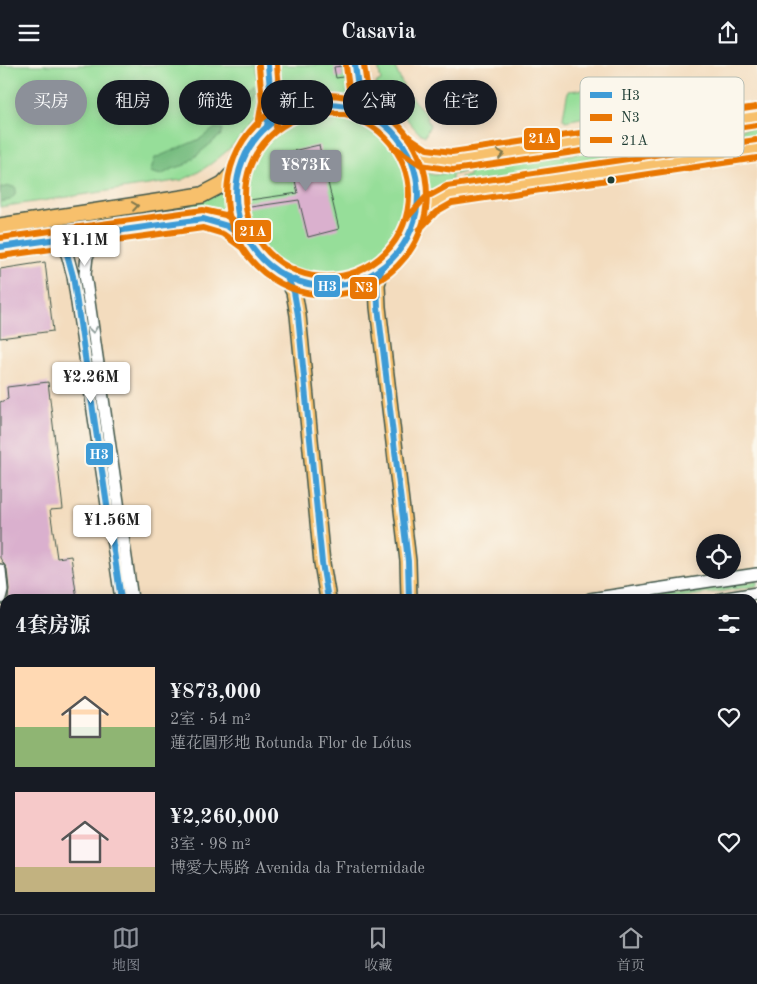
<!DOCTYPE html>
<html lang="zh">
<meta charset="utf-8">
<style>
:root{--surface:#171b24;--page:#20242c;--text:#f1f3f6;--muted:#9ea1a6;--line:#363941;--accent:#8c9099}
body{margin:0;font-family:"Old Standard TT","Noto Serif SC",serif;background:var(--page);color:var(--text);height:100vh;display:flex;flex-direction:column;font-size:19px;white-space:nowrap}
*{box-sizing:border-box;margin:0}
p{font-size:16px;color:var(--muted)}
.icon{flex:none;width:28px;height:28px;fill:none;stroke:currentColor;stroke-width:2;stroke-linecap:round;stroke-linejoin:round}
.map{position:relative;flex:1;overflow:hidden}
.sheet{position:absolute;left:0px;top:529px;width:758px;height:321px;display:flex;flex-direction:column;background:var(--surface);border-radius:15px 15px 0 0;box-shadow:0 2px 12px #0003}
.sheet>*{flex:none}
.guide{position:absolute;left:15px;top:15px;width:500px;height:45px;display:flex;gap:10px}
.tools{position:absolute;left:696px;top:469px;display:grid;gap:10px}
.tools a{display:grid;place-items:center;width:45px;height:45px;border-radius:50%;background:var(--surface);box-shadow:0 2px 12px #0003;font-size:25px}
.price{position:absolute;translate:-50% -42px;padding:0 11px;border-radius:5px;background:#fff;color:#222;font-size:16px;line-height:32px;filter:drop-shadow(0 1px 2px #0008)}
.price::after{content:'';position:absolute;left:50%;top:30px;width:15px;height:11px;margin-left:-8px;background:inherit;clip-path:polygon(0 0,100% 0,50% 100%)}
.price.active{background:var(--accent);color:#fff}
ul{padding:0;list-style:none}
li{display:flex;align-items:center;gap:15px;height:125px;padding:0 15px}
li span{display:grid;place-items:center;flex:none;width:140px;height:100px;border-radius:0px;color:#555}
li>.icon{margin-inline-start:auto}
span .icon{width:60px;height:60px;fill:#fffc;stroke-width:1}
li b{font-size:21px}
h2{display:flex;justify-content:space-between;align-items:center;height:60px;padding:0 15px;font-size:21px}
.tag{padding:0 18px;border-radius:22px;background:var(--surface);box-shadow:0 2px 12px #0003;font-size:18px;line-height:45px}
.tag.active{background:var(--accent);color:#fff}
header{display:flex;justify-content:space-between;align-items:center;height:65px;padding:0 15px;background:var(--surface);font-size:22px;font-weight:700}
.tabs{display:flex;justify-content:space-around;align-items:center;height:70px;border-top:1px solid var(--line);background:var(--surface);font-size:14px;color:var(--muted)}
.tabs a{display:grid;justify-items:center;gap:2px}
.tabs .active{color:var(--accent)}
.map>svg:first-child{display:block}
.green{fill:#96de99;stroke:#5a8e66}
.forest{fill:#78bd81;stroke:#4c7d5a}
.building{fill:#dab0ce}
.lines{fill:none;stroke-linecap:round;stroke-linejoin:round}
.minor-casing{stroke:#3f5549;stroke-width:14}
.major-casing{stroke:#3f5549;stroke-width:18}
.minor{stroke:#fff;stroke-width:11}
.major{stroke:#f7c06c;stroke-width:15}
.tram{stroke:#1f3d34;stroke-width:1}
.bus-1-casing{stroke:#fbf7ec;stroke-width:10}
.bus-2-casing{stroke:#fbf7ec;stroke-width:10}
.bus-3-casing{stroke:#fbf7ec;stroke-width:10}
.bus-1{stroke:#3e9bd6;stroke-width:6}
.bus-2{stroke:#e97705;stroke-width:6}
.bus-3{stroke:#e97705;stroke-width:6}
.oneway{stroke:#80784d}
.oneway2{stroke:#8f9e9a}
.bus-dot{fill:#1f3d34;stroke:#fbf7ec;stroke-width:2}
.key{fill:#fbf7ec;stroke:#b9bfb5;stroke-width:1}
.key-label{font-size:14px;fill:#1f3d34}
.line-badge{stroke:#fbf7ec;stroke-width:2}
.badge-label{font-size:14px;text-anchor:middle;font-weight:bold;fill:#fff}
</style>
<header><svg class="icon" aria-label="menu" viewBox="0 0 24 24"><path d="M4 6h16M4 12h16M4 18h16"/></svg>Casavia<svg class="icon" aria-label="share" viewBox="0 0 24 24"><path d="M12 15V3M7 8l5-5 5 5M5 13v7h14v-7"/></svg></header>
<div class="map">
<svg width="757" height="849" viewBox="0 0 757 849">
<rect width="100%" height="100%" fill="#fbf7ec"/>
<filter id="ink" filterUnits="userSpaceOnUse"><feTurbulence type="fractalNoise" baseFrequency=".02" numOctaves="2"/><feDisplacementMap in="SourceGraphic" scale="10" xChannelSelector="R" yChannelSelector="G"/><feConvolveMatrix kernelMatrix="1 2 1 2 8 2 1 2 1" color-interpolation-filters="sRGB"/></filter>
<filter id="wash" filterUnits="userSpaceOnUse"><feTurbulence type="fractalNoise" baseFrequency=".0096" numOctaves="4" result="noise"/><feDisplacementMap in="SourceGraphic" scale="20" xChannelSelector="R" yChannelSelector="G"/><feGaussianBlur stdDeviation="1.12" result="paint"/><feColorMatrix in="noise" values="0 0 0 0 0 0 0 0 0 0 0 0 0 0 0 0 0 1.4 0 .05"/><feComposite in="paint" operator="in"/></filter>
<g filter="url(#wash)">
<rect width="100%" height="100%" fill="#f3dcbe"/>
<!-- green -->
<path class="green" d="M0 0H257L259 46C242 76 213 102 182 115L0 142Z
M279 0H348L351 33C327 28 305 30 283 40L277 6Z
M378 0H394L406 27 425 48 430 60 425 71 418 67 399 45 378 32 376 18 381 16Z
M598 23 602 49 565 56 563 52 568 26Z
M242 131a85 85 0 1 1 170 0a85 85 0 1 1-170 0Z
M757 62V72L462 119 460 112 469 111V105Z
M464 105V107L452 110V120L436 124 424 132 420 106 434 110Z
M228 122V142L233 159 225 156 0 179V164Z
M757 516V521L670 534H641Z
M757 799V849H513L524 845H752L753 800Z
M343 845H381V849H324Z"/>
<!-- forest -->
<path class="forest" d="M254 21 255 30 249 43 231 50 230 48C234 39 242 27 251 25Z
M215 63 223 64 221 70 185 100 172 104 161 110 150 107 155 93 200 74Z
M10 121 16 123 15 130 10 135 0 137V123Z"/>
<g id="blocks">
<!-- building -->
<path class="building" d="M342 1 343 12 336 13 334 2Z
M319 80 339 164 308 172 299 135 230 145 229 138 298 128 288 87Z
M192 141V146L94 160 93 156Z
M45 197 53 266 0 273V204Z
M48 317 63 444 50 445 57 493 71 491 77 534H8L9 524 7 504 0 493V337L8 334 7 322Z"/>
</g>
</g>
<g filter="url(#ink)">
<use href="#blocks" fill-opacity="0" stroke="#3f5549" stroke-width="1"/>
<g class="lines">
<defs>
<path id="minor" d="M103 168 87 191 85 209 132 534
M55 174 67 189 73 211 121 534
M0 505 2 525 0 533
M590 534 757 509
M721 534 757 528
M0 718 5 747
M0 824 5 832
M13 845 17 849
M167 845 168 849
M181 845 183 849
M54 849H68"/>
<path id="major" d="M355 0 359 29 367 48
M236 130a91 91 0 1 1 182 0a91 91 0 1 1-182 0Z
M267 61 271 36 268 0
M405 81C418 95 435 97 453 96L757 51
M414 158 431 140 449 130 757 84
M0 161 202 130 223 119 240 101
M0 182 203 154C220 155 234 163 246 174
M382 203 377 219 378 242 408 496 409 534
M287 213 294 227 298 250 322 498 328 534
M752 760 757 759
M752 786 757 785
M389 845V849
M416 845V849
M292 849 310 845
M469 849 479 845"/>
</defs>
<!-- minor casing -->
<use href="#minor" class="minor-casing"/>
<!-- major casing -->
<use href="#major" class="major-casing"/>
<!-- minor -->
<use href="#minor" class="minor"/>
<!-- major -->
<use href="#major" class="major"/>
<!-- tram -->
<path class="tram" d="M107 169 197 157"/>
<defs>
<path id="bus-1" d="M355 0 359 29 367 48
M236 130a91 91 0 1 1 182 0a91 91 0 1 1-182 0Z
M267 61 271 36 268 0
M55 174 67 189 73 211 121 534
M0 182 203 154 227 161 247 175
M382 203 377 219 378 242 408 496 409 534
M287 213 294 227 298 250 322 498 328 534"/>
<path id="bus-2" d="M346 1 350 31 359 51
M227 130a100 100 0 1 1 200 0a100 100 0 1 1-200 0Z
M276 62 280 36 277 0
M394 82 421 100 453 105 757 60
M419 165 436 147 452 138 757 93
M1 191 203 163 223 169 241 182"/>
<path id="bus-3" d="M364 0 368 27 375 45
M245 130a82 82 0 1 1 164 0a82 82 0 1 1-164 0Z
M258 60 262 36 259 1
M406 70 427 84 452 87 756 42
M407 153 425 133 447 121 756 75
M0 173 203 145 225 150 253 168"/>
</defs>
<!-- bus-1 casing -->
<use href="#bus-1" class="bus-1-casing"/>
<!-- bus-2 casing -->
<use href="#bus-2" class="bus-2-casing"/>
<!-- bus-3 casing -->
<use href="#bus-3" class="bus-3-casing"/>
<!-- bus-1 -->
<use href="#bus-1" class="bus-1"/>
<!-- bus-2 -->
<use href="#bus-2" class="bus-2"/>
<!-- bus-3 -->
<use href="#bus-3" class="bus-3"/>
</g>
<!-- one-way arrows -->
<defs><path id="oneway-chevron" d="M-2-3.5L2.5 0L-2 3.5" fill="none" stroke-width="1.6" stroke-linecap="round" stroke-linejoin="round" transform="scale(1.25)"/></defs>
<g class="oneway">
<use href="#oneway-chevron" transform="translate(501 89) rotate(-8)"/>
<use href="#oneway-chevron" transform="translate(135 141) rotate(-8)"/>
</g>
<use class="oneway2" href="#oneway-chevron" transform="translate(93 265) rotate(82)"/>
</g>
<!-- markers -->
<circle class="bus-dot" cx="611" cy="115" r="4.5"/>
<!-- legend -->
<rect x="580" y="12" width="164" height="80" rx="8" class="key"/>
<rect x="590" y="27" width="22" height="6" fill="#3e9bd6"/>
<rect x="590" y="49" width="22" height="7" fill="#e97705"/>
<rect x="590" y="72" width="22" height="6" fill="#e97705"/>
<g class="key-label">
<text x="621" y="35">H3</text>
<text x="621" y="57">N3</text>
<text x="621" y="80">21A</text>
</g>
<g class="line-badge">
<rect x="523" y="62" width="38" height="24" rx="5" fill="#e97705"/>
<rect x="234" y="154" width="38" height="24" rx="5" fill="#e97705"/>
<rect x="313" y="209" width="28" height="24" rx="5" fill="#3e9bd6"/>
<rect x="349" y="211" width="29" height="24" rx="5" fill="#e97705"/>
<rect x="85" y="377" width="29" height="24" rx="5" fill="#3e9bd6"/>
</g>
<g class="badge-label">
<text x="542" y="78">21A</text>
<text x="253" y="171">21A</text>
<text x="327" y="226">H3</text>
<text x="364" y="227">N3</text>
<text x="99" y="394">H3</text>
</g>
</svg>
<div class="tools">
<a><svg class="icon" aria-label="locate" viewBox="0 0 24 24"><circle cx="12" cy="12" r="6"/><path d="M12 2v4M12 18v4M2 12h4M18 12h4"/></svg></a>
</div>
<b class="price active" style="left:306px;top:127px">¥873K</b>
<b class="price" style="left:85px;top:202px">¥1.1M</b>
<b class="price" style="left:91px;top:339px">¥2.26M</b>
<b class="price" style="left:112px;top:482px">¥1.56M</b>
<div class="guide">
<a class="tag active">买房</a>
<a class="tag">租房</a>
<a class="tag">筛选</a>
<a class="tag">新上</a>
<a class="tag">公寓</a>
<a class="tag">住宅</a>
</div>
<section class="sheet">
<h2>4套房源<svg class="icon" aria-label="filters" viewBox="0 0 24 24"><path d="M4 7h16M4 17h16"/><circle cx="9" cy="7" r="2"/><circle cx="15" cy="17" r="2"/></svg></h2>
<ul>
<li><span style="background:linear-gradient(#ffd9b3 60%,#8fb573 0)"><svg class="icon" aria-label="home" viewBox="0 0 24 24"><path d="M3 11l9-7 9 7M6 9v11h12V9"/></svg></span><div><b>¥873,000</b><p>2室 · 54 m²</p><p>蓮花圓形地 Rotunda Flor de Lótus</p></div><svg class="icon" aria-label="heart" viewBox="0 0 24 24"><path d="M12 20l-8-8c-3-5 5-10 8-4 3-6 11-1 8 4z"/></svg></li>
<li><span style="background:linear-gradient(#f6c9c9 75%,#c2b280 0)"><svg class="icon" aria-label="home" viewBox="0 0 24 24"><path d="M3 11l9-7 9 7M6 9v11h12V9"/></svg></span><div><b>¥2,260,000</b><p>3室 · 98 m²</p><p>博愛大馬路 Avenida da Fraternidade</p></div><svg class="icon" aria-label="heart" viewBox="0 0 24 24"><path d="M12 20l-8-8c-3-5 5-10 8-4 3-6 11-1 8 4z"/></svg></li>
</ul>
</section>
</div>
<nav class="tabs">
<a class="active"><svg class="icon" aria-label="map" viewBox="0 0 24 24"><path d="M3 6l6-2 6 2 6-2v14l-6 2-6-2-6 2zM9 4v14M15 6v14"/></svg>地图</a>
<a><svg class="icon" aria-label="saved" viewBox="0 0 24 24"><path d="M7 4h10v16l-5-4-5 4z"/></svg>收藏</a>
<a><svg class="icon" aria-label="home" viewBox="0 0 24 24"><path d="M3 11l9-7 9 7M6 9v11h12V9"/></svg>首页</a>
</nav>
